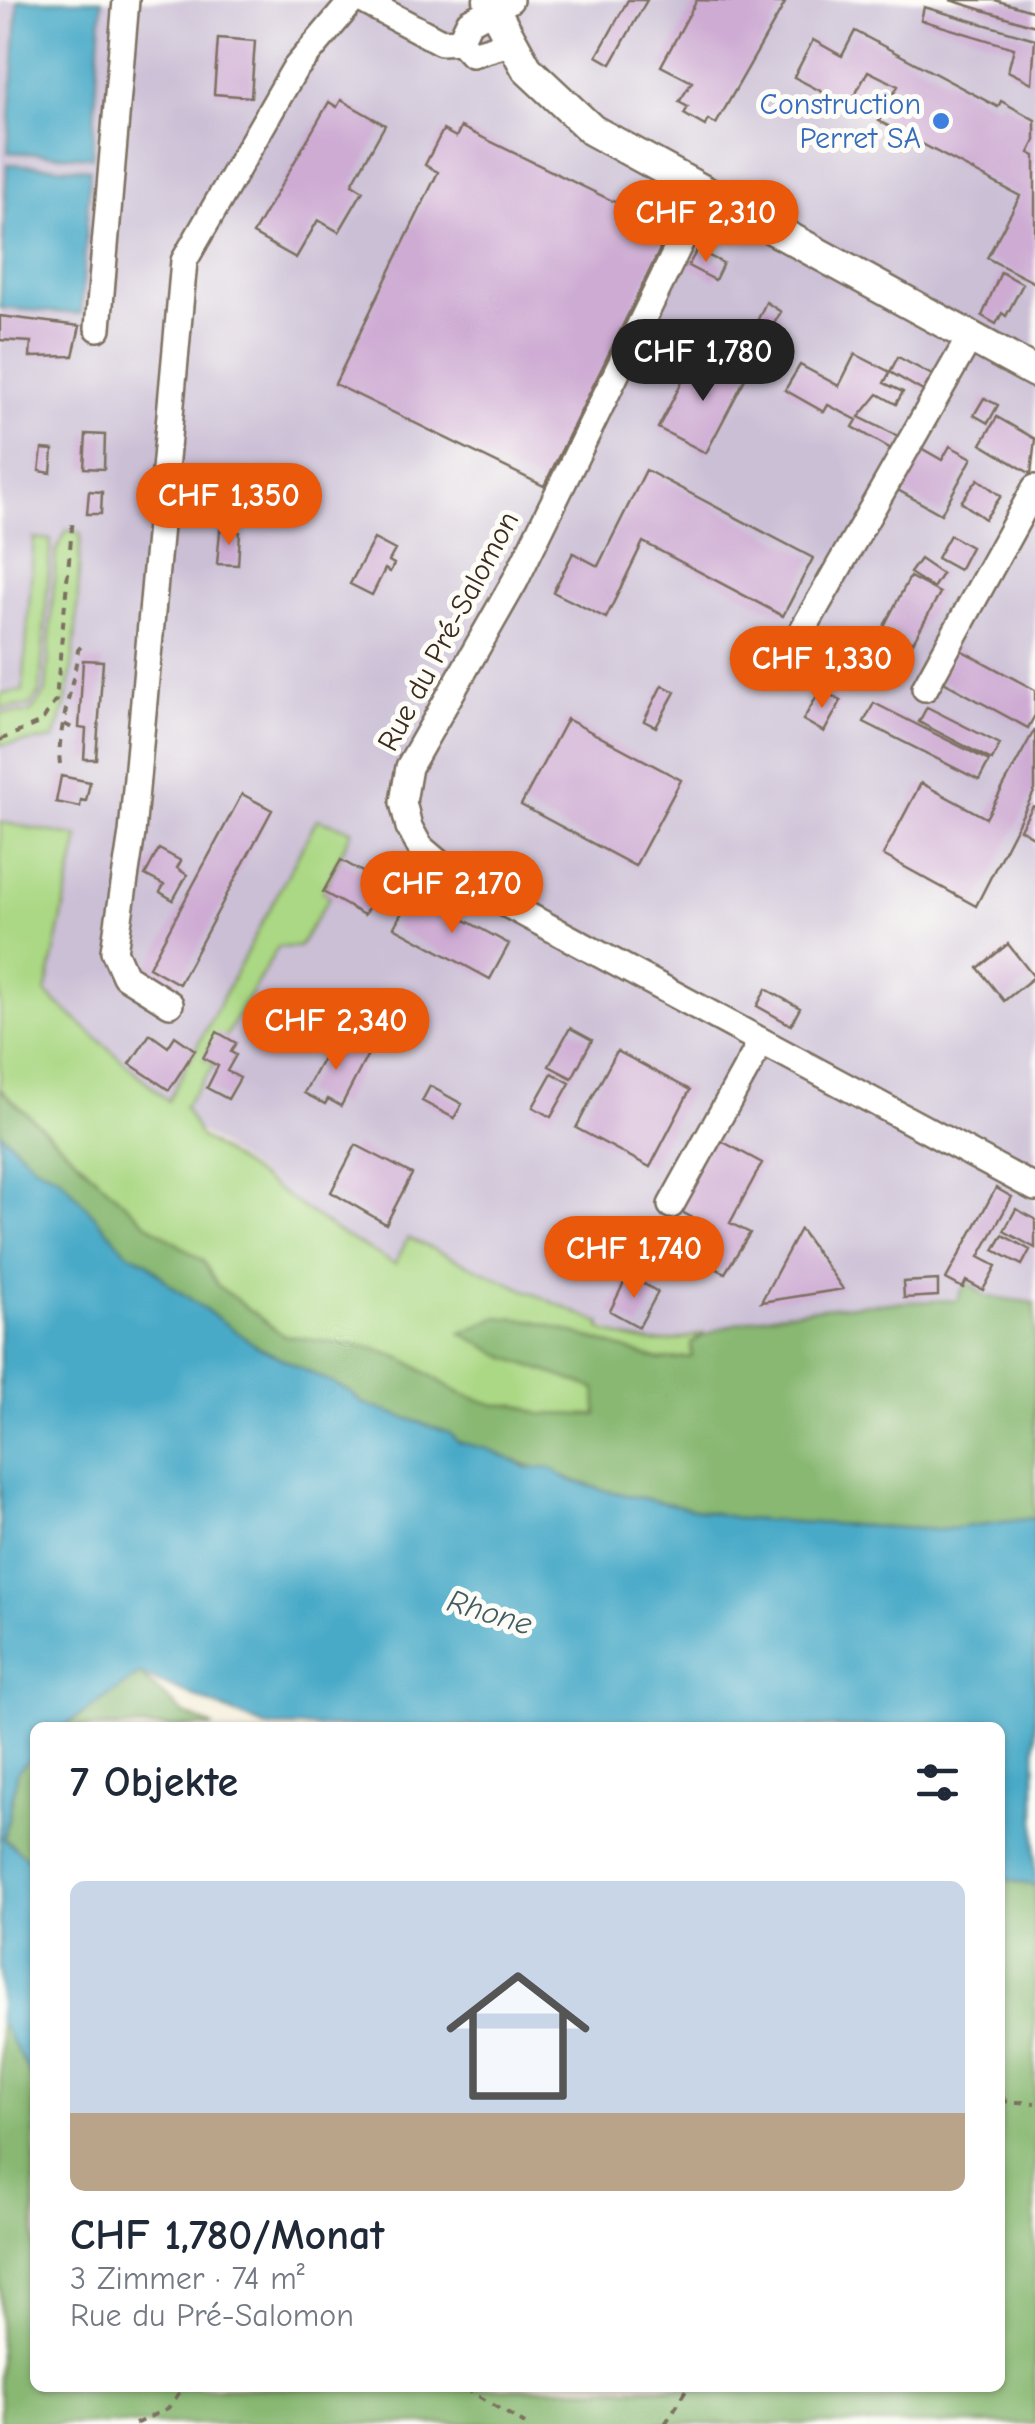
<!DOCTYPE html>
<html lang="de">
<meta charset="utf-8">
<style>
:root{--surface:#fff;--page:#f6f6f7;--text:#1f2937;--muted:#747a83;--line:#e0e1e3;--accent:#ea580c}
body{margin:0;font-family:"Comic Neue",sans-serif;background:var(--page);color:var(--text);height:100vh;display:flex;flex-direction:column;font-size:38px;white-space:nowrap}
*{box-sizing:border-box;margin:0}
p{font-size:32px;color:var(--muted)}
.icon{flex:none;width:55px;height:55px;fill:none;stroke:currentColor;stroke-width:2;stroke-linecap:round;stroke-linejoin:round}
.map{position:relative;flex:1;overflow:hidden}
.drawer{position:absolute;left:30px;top:1722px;width:975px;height:670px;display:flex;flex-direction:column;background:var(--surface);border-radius:15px;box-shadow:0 2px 8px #0004}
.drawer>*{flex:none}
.price{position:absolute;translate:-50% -85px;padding:0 22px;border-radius:35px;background:var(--accent);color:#fff;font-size:32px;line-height:65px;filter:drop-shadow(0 2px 5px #0008)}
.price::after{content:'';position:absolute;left:50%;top:60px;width:30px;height:22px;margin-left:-15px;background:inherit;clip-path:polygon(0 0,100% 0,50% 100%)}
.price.on{background:#222;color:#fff}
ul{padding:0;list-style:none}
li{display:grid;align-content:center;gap:20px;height:530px;padding:0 40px}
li+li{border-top:2px solid var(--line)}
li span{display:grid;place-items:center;height:310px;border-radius:15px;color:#555}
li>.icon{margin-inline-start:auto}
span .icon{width:180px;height:180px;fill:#fffc;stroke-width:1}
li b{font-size:42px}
h2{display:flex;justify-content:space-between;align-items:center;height:120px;padding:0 40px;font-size:42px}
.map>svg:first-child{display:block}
.industrial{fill:#cbbfd5}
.green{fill:#abd884;stroke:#738151;stroke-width:2.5}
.forest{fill:#88b872;stroke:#627148;stroke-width:2.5}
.water{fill:#49aac8;stroke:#426a73;stroke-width:2.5}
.building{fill:#ceabd3}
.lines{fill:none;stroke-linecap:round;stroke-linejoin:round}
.minor-casing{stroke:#7c6f60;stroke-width:30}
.major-casing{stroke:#7c6f60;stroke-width:35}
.path{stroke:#7c6f60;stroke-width:4;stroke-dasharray:8 8;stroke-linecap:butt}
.minor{stroke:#fff;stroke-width:25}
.major{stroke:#fff;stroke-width:30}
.shop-dot{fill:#3f7fe0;stroke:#fdfcf7;stroke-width:4}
.labels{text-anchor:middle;stroke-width:10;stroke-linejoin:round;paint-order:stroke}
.shop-label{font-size:30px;fill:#366cbe;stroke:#fdfcf7;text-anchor:end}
.street-label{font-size:30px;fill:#3b2a1e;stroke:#fdfcf7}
.water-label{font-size:32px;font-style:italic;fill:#415d62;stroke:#fdfcf7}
</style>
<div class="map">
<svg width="1035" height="2424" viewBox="0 0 1035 2424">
<rect width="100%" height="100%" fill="#fdfcf7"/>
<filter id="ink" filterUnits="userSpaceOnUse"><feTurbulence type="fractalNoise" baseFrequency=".01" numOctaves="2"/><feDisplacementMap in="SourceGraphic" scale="20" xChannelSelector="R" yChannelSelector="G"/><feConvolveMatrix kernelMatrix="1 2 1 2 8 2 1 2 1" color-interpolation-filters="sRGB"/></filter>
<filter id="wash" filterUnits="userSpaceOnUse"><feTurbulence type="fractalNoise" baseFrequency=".0048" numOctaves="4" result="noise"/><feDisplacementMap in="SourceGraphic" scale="40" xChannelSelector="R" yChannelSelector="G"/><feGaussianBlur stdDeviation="2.25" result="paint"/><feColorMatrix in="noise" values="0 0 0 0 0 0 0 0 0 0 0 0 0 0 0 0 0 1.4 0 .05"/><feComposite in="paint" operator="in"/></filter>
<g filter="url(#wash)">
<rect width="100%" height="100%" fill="#f5efdb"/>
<!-- industrial -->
<path class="industrial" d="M0 0H1035V1304L985 1296 832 1307 672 1342 640 1344 408 1238 396 1264 336 1231 190 1124 184 1107 215 1064 169 1101 46 993 79 837 0 822V745L54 739 64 714 76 636 81 534 47 709 0 722Z"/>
<!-- green -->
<path class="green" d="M67 530 81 533C76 603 80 673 54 739L0 745V713H30L46 692 56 551Z
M34 538 51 540 40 692 29 706 0 708V694L23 691Z
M317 819 352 830 323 892 330 896 299 947H278L219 1048 210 1045 204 1059 215 1064 184 1107 200 1136 336 1231 395 1264 408 1238 602 1324 600 1329C644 1346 660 1346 705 1333L691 1344 692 1357 659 1360 535 1321 462 1333 505 1357 627 1383 597 1416 540 1414 517 1405H495L459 1393 404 1359 373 1348 283 1335 218 1286 203 1261 146 1223 0 1089V822L79 837 46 993 168 1101Z"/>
<!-- forest -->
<path class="forest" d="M0 1089 146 1223 203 1261 218 1286 283 1335 373 1348 404 1359 459 1393 495 1405H517L540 1414 597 1415 596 1389 505 1357 461 1333 497 1317 535 1321 659 1360 692 1357 691 1344C742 1305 891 1303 957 1300L966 1281 985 1296 1035 1303V1518L940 1530 742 1519 603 1490 458 1442 442 1430 362 1403 349 1391 258 1347 169 1284 147 1262 128 1254 59 1176 35 1166 0 1132Z
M140 1674 183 1713 214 1727 63 1728Z
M35 1754V1864L4 1839 18 1770Z
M1000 1878 1035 1886V2424H0V2021L35 2083V2388H1000Z"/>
<!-- water -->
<path class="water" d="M18 0H102L92 157 8 152Z
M7 164 90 169 81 314 0 308Z
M0 1132 35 1166 59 1176 128 1253 147 1262 169 1284 258 1347 349 1391 362 1403 450 1433 458 1442 488 1449 528 1468H550L570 1480 603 1490 742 1519 940 1530 1035 1518V1886L1000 1878V1728L267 1727 140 1674 63 1727 35 1728V1754L18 1771 4 1839 35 1864V2083L0 2021Z"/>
<g id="blocks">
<!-- building -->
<path class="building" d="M628 0H647L611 64 597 56Z
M697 0 785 3 716 124 708 120 705 126 684 114 688 107 679 102 692 82 661 66Z
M950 0H995L1035 12V26Z
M924 7 1035 39 1032 83 1008 71 1014 48 921 20Z
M855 31 998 107 1001 101 1035 120V141L1029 153 1035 156V283L987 258 1020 196 879 121 898 86 868 71 849 106 794 77 813 40 842 56Z
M218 38 255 41 251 97 214 94Z
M341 100 385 125 352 184 363 191 339 232 318 220 296 258 253 234 329 102 337 107Z
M461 127 670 229 544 486 335 384 438 172 425 165 443 130 456 137Z
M697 250 723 263 715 280 688 266Z
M1001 272 1023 284 1006 316 1002 313 996 324 982 316Z
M766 302 781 312 758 350 747 343Z
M0 316 80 326 73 356 30 357 31 342 0 340Z
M855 354 890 372 884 383 903 392 896 404 878 394 859 417 900 437 893 450 853 427 857 420 828 405 824 412 785 390 800 365 839 386Z
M898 357 932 375 923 391 890 372Z
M724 360 748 373 706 453 658 428 693 361 717 374Z
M984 398 998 405 988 423 974 415Z
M997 417 1035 439 1031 474 981 444Z
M86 434 105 435 104 469 84 468Z
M950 446 972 458 941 514 896 489 919 447 942 460Z
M42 449 53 450 51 473 39 471Z
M646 470 813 558 783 616 643 542 606 618 553 592 573 553 598 566Z
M978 479 1001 496 985 519 961 502Z
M89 491 102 492 101 514H87Z
M220 530 240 532 238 565 217 564Z
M950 535 971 547 959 570 937 558Z
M374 539 395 550 389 561 394 564 390 572 385 569 372 595 350 584Z
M920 559 942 574 933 588 910 573Z
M910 577 940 593 913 642 884 626Z
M882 633 910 648 899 668 871 653Z
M957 648 1035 690V715L1028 728 940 680Z
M83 660 103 661 96 759H84L86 729 79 728Z
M662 685 675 692 656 727 644 721Z
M821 689 841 701 824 732 803 720Z
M874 703 989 761 979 780 864 722Z
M927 707 1000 744 992 760 919 722Z
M567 719 681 780 635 866 521 805Z
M1035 729V790L976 906 883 855 921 783 986 818Z
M61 776 90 782 86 801 81 800 80 807 56 802Z
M242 794 272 810 179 984 149 967Z
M1033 806 1035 807V838L1020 829Z
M159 849 181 861 177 868 187 875 173 900 160 892 164 885 145 875Z
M341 860 382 883 364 915 323 892Z
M413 892 509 944 490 979 394 927Z
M1008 944 1034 977 1004 1001 978 968Z
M766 989 800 1008 791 1025 757 1006Z
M570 1028 592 1040 572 1078 549 1066Z
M217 1032 236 1043 231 1052 236 1055 227 1071 240 1078 228 1099 207 1088 218 1066 203 1058Z
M150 1034 168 1047 175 1036 195 1050 169 1090 130 1064Z
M335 1036 368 1054 341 1106 328 1099 325 1104 304 1093Z
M617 1051 690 1090 650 1167 576 1128Z
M552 1073 570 1083 551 1117 533 1107Z
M430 1086 462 1104 454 1118 422 1101Z
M714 1137 762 1163 730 1223 750 1233 725 1273 677 1248 693 1218 676 1209Z
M356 1145 412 1174 386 1224 331 1192Z
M996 1188 1012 1197 979 1257 996 1266 983 1290 966 1281 963 1288 946 1279Z
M1016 1209 1035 1219V1248L1004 1231Z
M800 1229 843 1289 761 1302Z
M1003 1235 1030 1250 1022 1265 994 1250Z
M628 1275 658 1292 639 1327 610 1311Z
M938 1280V1296L904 1298 903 1282Z"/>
</g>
</g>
<g filter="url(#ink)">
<use href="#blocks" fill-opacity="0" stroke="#7c6f60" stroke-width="2.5"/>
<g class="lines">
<defs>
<path id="minor" d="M362 0 441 42 460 41
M510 0 469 22 460 41 472 54 510 43
M704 194 515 581 409 767 403 802 409 827 420 847 454 876 1035 1188
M98 328 126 0
M797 640 970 337
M925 688 1035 488
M170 1004 125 976 114 951 132 833 184 261 294 70 353 0
M671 1205 761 1042"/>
<path id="major" d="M489 0 527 69 592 130 1035 372"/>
</defs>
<!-- minor casing -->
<use href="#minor" class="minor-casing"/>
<!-- major casing -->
<use href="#major" class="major-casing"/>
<!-- path -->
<path class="path" d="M64 724 76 730
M0 740 41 722 56 700 73 517
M60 764C56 735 74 685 78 650L84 643
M1000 2093 1005 2101
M1000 2101 1035 2103
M465 2388 525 2424
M135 2424 168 2408 183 2388
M665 2424 688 2388"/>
<!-- minor -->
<use href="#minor" class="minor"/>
<!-- major -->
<use href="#major" class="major"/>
</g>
</g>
<!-- markers -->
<circle class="shop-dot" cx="941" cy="121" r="10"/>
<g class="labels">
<!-- shop labels -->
<g class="shop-label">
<text x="921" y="114">Construction<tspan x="921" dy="34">Perret SA</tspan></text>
</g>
<!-- street labels -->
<g class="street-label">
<text transform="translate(448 631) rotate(-62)" y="10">Rue du Pré-Salomon</text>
</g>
<!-- water labels -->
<g class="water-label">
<text transform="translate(490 1612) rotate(17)" y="11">Rhone</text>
</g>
</g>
</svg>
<b class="price" style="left:706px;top:265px">CHF 2,310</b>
<b class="price on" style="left:703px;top:404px">CHF 1,780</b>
<b class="price" style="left:229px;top:548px">CHF 1,350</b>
<b class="price" style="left:822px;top:711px">CHF 1,330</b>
<b class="price" style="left:452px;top:936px">CHF 2,170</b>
<b class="price" style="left:336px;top:1073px">CHF 2,340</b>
<b class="price" style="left:634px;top:1301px">CHF 1,740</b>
<section class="drawer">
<h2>7 Objekte<svg class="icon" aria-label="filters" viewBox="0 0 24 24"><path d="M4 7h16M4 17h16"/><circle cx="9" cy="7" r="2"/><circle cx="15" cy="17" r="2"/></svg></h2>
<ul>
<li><span style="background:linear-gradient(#c9d6e8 75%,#b9a48a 0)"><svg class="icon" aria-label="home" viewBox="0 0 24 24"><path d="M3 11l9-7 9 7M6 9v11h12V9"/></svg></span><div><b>CHF 1,780/Monat</b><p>3 Zimmer · 74 m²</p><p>Rue du Pré-Salomon</p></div></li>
</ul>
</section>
</div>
